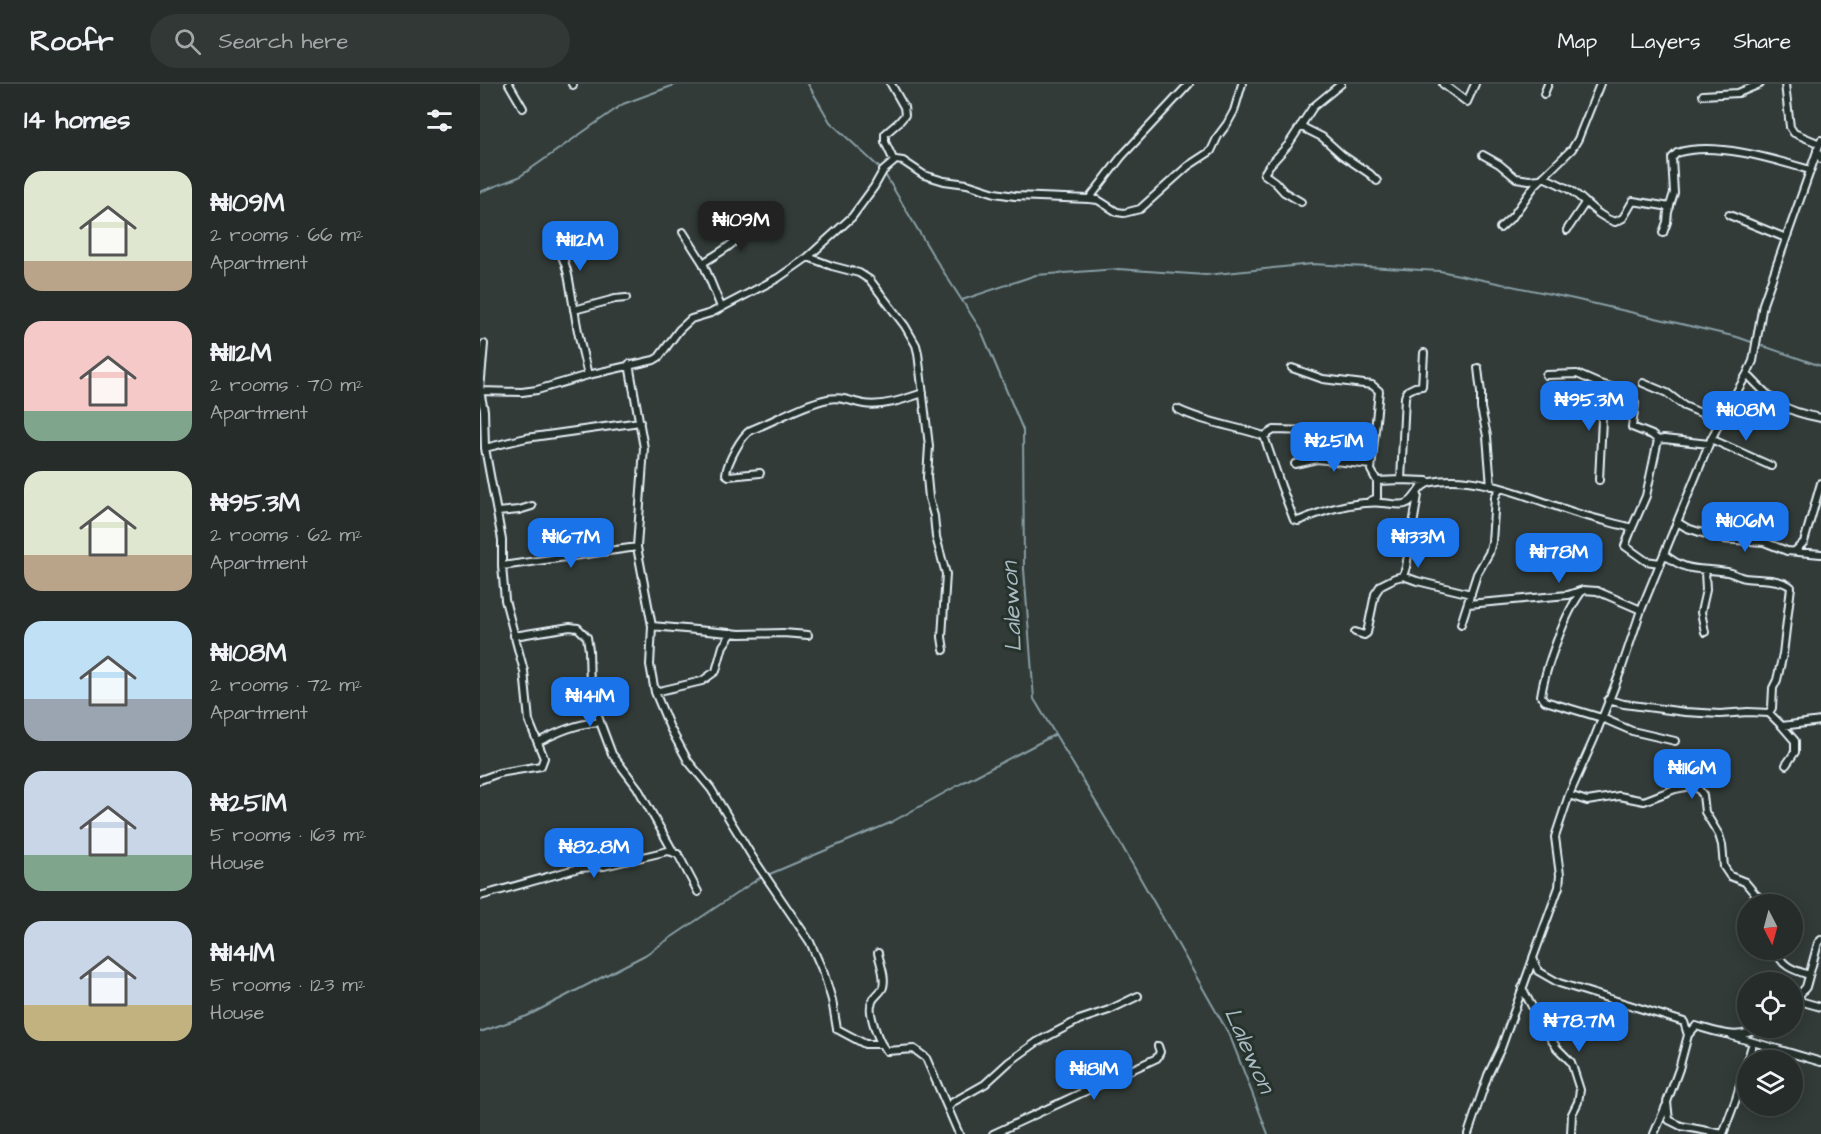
<!DOCTYPE html>
<meta charset="utf-8">
<style>
:root{--surface:#262c2a;--page:#323836;--text:#f1f3f6;--muted:#a4a7a8;--line:#424847;--accent:#1a73e8}
body{margin:0;font-family:"Architects Daughter",sans-serif;background:var(--page);color:var(--text);height:100vh;display:flex;flex-direction:column;font-size:22px;white-space:nowrap}
*{box-sizing:border-box;margin:0}
p{font-size:20px;color:var(--muted)}
.icon{flex:none;width:33px;height:33px;fill:none;stroke:currentColor;stroke-width:2;stroke-linecap:round;stroke-linejoin:round}
.map{position:relative;flex:1;overflow:hidden}
.panel{display:flex;flex-direction:column;background:var(--surface);width:480px}
.panel>*{flex:none}
.needle{width:39px;rotate:174deg}
.tools{position:absolute;left:1257px;top:810px;display:grid;gap:12px}
.tools a{display:grid;place-items:center;width:66px;height:66px;border-radius:50%;background:var(--surface);box-shadow:0 3px 15px #0003,0 0 0 2px var(--line);font-size:30px}
.price{position:absolute;translate:-50% -51px;padding:0 14px;border-radius:12px;background:var(--accent);color:#fff;font-size:20px;line-height:39px;filter:drop-shadow(0 2px 3px #0008)}
.price::after{content:'';position:absolute;left:50%;top:36px;width:18px;height:14px;margin-left:-9px;background:inherit;clip-path:polygon(0 0,100% 0,50% 100%)}
.price.active{background:#222;color:#fff}
ul{padding:0;list-style:none}
li{display:flex;align-items:center;gap:18px;height:150px;padding:0 24px}
li span{display:grid;place-items:center;flex:none;width:168px;height:120px;border-radius:18px;color:#555}
li>.icon{margin-inline-start:auto}
span .icon{width:72px;height:72px;fill:#fffc;stroke-width:1}
li b{font-size:26px}
h2{display:flex;justify-content:space-between;align-items:center;height:72px;padding:0 24px;font-size:26px}
header{display:flex;align-items:center;gap:36px;box-sizing:border-box;height:84px;padding:0 30px;background:var(--surface);border-bottom:2px solid var(--line)}
header strong{font-size:28px}
nav{display:flex;gap:33px;margin-inline-start:auto;font-size:21px}
.search{width:420px;height:54px;background:var(--page);display:flex;align-items:center;gap:15px;box-sizing:border-box;padding:0 21px;border-radius:33px;color:var(--muted);font-size:22px}
main{display:flex;flex:1;min-height:0}
.map>svg:first-child{display:block}
.lines{fill:none;stroke-linecap:round;stroke-linejoin:round}
.stream{stroke:#889ea5;stroke-width:2}
.minor-casing{stroke:#e8f1f8;stroke-width:10}
.minor{stroke:#26332d;stroke-width:6}
.labels{text-anchor:middle;stroke-width:6;stroke-linejoin:round;paint-order:stroke}
.water-label{font-size:24px;font-style:italic;fill:#a8b9c1;stroke:#26332d}
</style>
<header>
<strong>Roofr</strong>
<div class="search"><svg class="icon" aria-label="search" viewBox="0 0 24 24"><circle cx="10" cy="10" r="6"/><path d="M15 15l6 6"/></svg>Search here</div>
<nav><a>Map</a><a>Layers</a><a>Share</a></nav>
</header>
<main>
<section class="panel">
<h2>14 homes<svg class="icon" aria-label="filters" viewBox="0 0 24 24"><path d="M4 7h16M4 17h16"/><circle cx="9" cy="7" r="2"/><circle cx="15" cy="17" r="2"/></svg></h2>
<ul>
<li><span style="background:linear-gradient(#dfe7d0 75%,#b9a48a 0)"><svg class="icon" aria-label="home" viewBox="0 0 24 24"><path d="M3 11l9-7 9 7M6 9v11h12V9"/></svg></span><div><b>₦109M</b><p>2 rooms · 66 m²</p><p>Apartment</p></div></li>
<li><span style="background:linear-gradient(#f6c9c9 75%,#7fa58c 0)"><svg class="icon" aria-label="home" viewBox="0 0 24 24"><path d="M3 11l9-7 9 7M6 9v11h12V9"/></svg></span><div><b>₦112M</b><p>2 rooms · 70 m²</p><p>Apartment</p></div></li>
<li><span style="background:linear-gradient(#dfe7d0 70%,#b9a48a 0)"><svg class="icon" aria-label="home" viewBox="0 0 24 24"><path d="M3 11l9-7 9 7M6 9v11h12V9"/></svg></span><div><b>₦95.3M</b><p>2 rooms · 62 m²</p><p>Apartment</p></div></li>
<li><span style="background:linear-gradient(#bfe0f5 65%,#9aa5b1 0)"><svg class="icon" aria-label="home" viewBox="0 0 24 24"><path d="M3 11l9-7 9 7M6 9v11h12V9"/></svg></span><div><b>₦108M</b><p>2 rooms · 72 m²</p><p>Apartment</p></div></li>
<li><span style="background:linear-gradient(#c9d6e8 70%,#7fa58c 0)"><svg class="icon" aria-label="home" viewBox="0 0 24 24"><path d="M3 11l9-7 9 7M6 9v11h12V9"/></svg></span><div><b>₦251M</b><p>5 rooms · 163 m²</p><p>House</p></div></li>
<li><span style="background:linear-gradient(#c9d6e8 70%,#c2b280 0)"><svg class="icon" aria-label="home" viewBox="0 0 24 24"><path d="M3 11l9-7 9 7M6 9v11h12V9"/></svg></span><div><b>₦141M</b><p>5 rooms · 123 m²</p><p>House</p></div></li>
</ul>
</section>
<div class="map">
<svg width="1341" height="1050" viewBox="0 0 1341 1050">
<rect width="100%" height="100%" fill="#323b38"/>
<filter id="ink" filterUnits="userSpaceOnUse"><feTurbulence type="fractalNoise" baseFrequency=".0167" numOctaves="2"/><feDisplacementMap in="SourceGraphic" scale="12" xChannelSelector="R" yChannelSelector="G"/><feConvolveMatrix kernelMatrix="1 2 1 2 8 2 1 2 1" color-interpolation-filters="sRGB"/></filter>
<g filter="url(#ink)">
<g class="lines">
<!-- stream -->
<path class="stream" d="M328 0 350 38 403 87 454 173 501 246 543 346 544 485 554 615 638 755 750 952 788 1050
M0 108 39 93 143 20 197 0
M482 216 556 191 638 185 726 191 832 180 960 187 1094 215 1257 253 1341 282
M0 948 47 932 165 871 278 795 410 739 484 698 574 651"/>
<defs>
<path id="minor" d="M29 0 43 24
M92 0 93 1
M411 0 424 23 425 31 419 38 405 50V58L414 77
M963 0 987 18 995 0
M1305 0 1310 43 1314 49 1340 60
M1064 10 1068 0
M1223 11 1258 9 1280 0
M820 42 842 53 862 71 890 90 897 97
M1337 66 1341 75
M1003 71 1019 80 1036 94 1049 96 1060 95
M1063 93C1070 96 1088 104 1093 108 1107 118 1118 133 1135 138L1143 134 1153 117 1190 123
M609 115 642 72 709 0
M821 118 804 108 795 98 784 90 789 82 808 61 833 23 861 0
M1249 131 1306 154
M1020 144 1033 132 1055 101 1092 65 1098 55 1120 0
M1087 146 1105 119
M203 148 223 179 241 223
M1183 149 1187 138 1188 128 1194 109 1192 74 1197 69C1234 57 1293 75 1330 86
M76 162C90 181 90 208 95 230 98 251 103 271 108 291
M328 173 352 182 379 189 390 196 425 242 436 261 438 269 449 362 447 393 449 414 454 432 456 453 466 490 462 553 464 566
M223 179C245 164 260 161 267 133
M94 226 135 215 146 214
M944 269 942 302 935 303 927 307 925 313 921 396 947 397 949 399
M149 280 164 364 157 463 172 542 170 581 175 608 190 644 208 677 231 705 273 774 330 858 344 890 352 916 357 945 385 960H401
M812 284 843 295 892 301 899 307 891 386 897 397V414L890 417
M998 284 1001 309V324L1007 352 1011 402
M1267 290C1293 318 1302 327 1341 334
M1066 291 1097 290 1120 300 1143 306 1152 313 1155 319 1152 343 1172 351 1178 356
M1163 299 1187 309 1204 322 1240 337
M0 306 4 260
M0 307 42 308 57 306 108 291 174 276 179 273 199 246 211 235 231 229 298 194 328 173 372 133 394 103 403 87 416 76 423 77 444 91 464 97 487 100 515 109 535 112 609 115 618 116 637 128 644 129 660 125 708 82 731 67 738 52 747 40 754 27 762 0
M0 307 4 326 5 364 22 456V482L25 516 44 587 49 637 64 674 61 682 19 689 0 696
M697 325C725 339 755 342 784 352
M831 347 794 346 784 352 801 402 814 436 818 437C841 428 859 421 884 419 890 419 896 418 902 419 910 419 918 422 925 420 937 417 936 401 952 398 996 388 1057 417 1099 430 1116 435 1134 439 1152 444L1145 462 1166 477 1180 479
M1231 355 1291 382
M5 364 46 354 160 338
M815 380 837 375 891 381
M280 389 249 392 246 390C247 379 261 352 271 346 297 336 320 321 348 315 361 312 372 318 384 320 403 323 425 315 443 309
M1119 396 1122 335 1120 300
M897 397 921 396
M17 428 39 426 52 422
M1197 438 1207 444 1241 455 1284 458 1307 467 1341 470
M1152 444 1166 412 1178 356 1184 355 1229 360
M1315 467 1324 458 1341 399
M1184 470C1208 490 1220 483 1247 488 1253 489 1259 493 1265 494 1279 496 1300 494 1311 503L1303 570 1297 596 1293 604 1292 624 1289 629
M22 482 157 463
M1225 487 1226 506 1221 528 1225 548
M923 492 926 483 938 411
M1103 506C1086 526 1065 585 1061 612L1065 617 1122 634 1152 647 1195 657
M988 520 1088 511 1103 506 1117 507 1161 526
M981 540 997 490 1009 469 1012 458 1015 413 1020 404
M172 542 260 550 303 549 328 551
M875 548 884 551 887 549 895 510 901 501 915 494 923 492 937 497 991 510
M34 552 90 543 98 544 107 553 109 566 110 603 120 638 132 670 157 703 194 769
M175 608 222 597 236 587 243 562 252 549
M1128 616 1144 620 1205 628 1240 630 1268 628 1289 629 1302 642 1341 637
M1302 642 1315 657V668L1306 681
M58 658C78 648 98 639 120 638
M1089 711 1107 717 1139 712 1164 717 1195 705 1210 702 1217 703 1223 711 1225 728 1239 751 1242 761 1244 783 1250 792 1265 798 1275 810 1285 817V820
M0 812 99 784 124 782 188 767 198 770 218 808
M1297 866C1300 882 1314 886 1329 891
M398 869C400 879 406 893 403 903 401 909 394 912 392 918 387 927 399 961 407 967L434 965 446 974 479 1050
M1042 904 1063 943 1077 964 1091 978 1093 984 1100 1006 1098 1018 1092 1030 1091 1050
M1317 914 1326 903 1338 859 1341 856
M1312 916 1317 914 1323 918 1341 923
M1278 944C1259 957 1237 948 1216 942L1208 951 1204 938 1079 899 1058 887 1053 874 1079 803 1080 791 1075 753 1089 711 1114 655 1141 586 1161 526 1229 360 1240 337 1267 290 1273 277 1283 220 1341 56
M1208 951 1199 985 1187 1018 1189 1036 1201 1042 1243 1050 1256 1015 1273 958 1341 978
M1252 952 1273 958
M468 1024 473 1018 505 1000 529 978 557 958 599 936 629 926 658 912
M513 1050 677 974 680 968 678 962
M988 1050 1008 991 1021 964 1053 875
M1174 1050 1186 1022"/>
</defs>
<!-- minor casing -->
<use href="#minor" class="minor-casing"/>
<!-- minor -->
<use href="#minor" class="minor"/>
</g>
</g>
<g class="labels">
<!-- water labels -->
<g class="water-label">
<text transform="translate(531 523) rotate(-93)" y="8">Lalewon</text>
<text transform="translate(770 966) rotate(66)" y="8">Lalewon</text>
</g>
</g>
</svg>
<div class="tools">
<a><svg class="needle" viewBox="-14 -14 28 28"><path d="M0-13l5 13h-10z" fill="#e53935"/><path d="M0 13l5-13h-10z" fill="#a4a7a8"/></svg></a>
<a><svg class="icon" aria-label="locate" viewBox="0 0 24 24"><circle cx="12" cy="12" r="6"/><path d="M12 2v4M12 18v4M2 12h4M18 12h4"/></svg></a>
<a><svg class="icon" aria-label="layers" viewBox="0 0 24 24"><path d="M12 4l9 5-9 5-9-5zM3 14l9 5 9-5"/></svg></a>
</div>
<b class="price active" style="left:261px;top:168px">₦109M</b>
<b class="price" style="left:100px;top:188px">₦112M</b>
<b class="price" style="left:1109px;top:348px">₦95.3M</b>
<b class="price" style="left:1266px;top:358px">₦108M</b>
<b class="price" style="left:854px;top:389px">₦251M</b>
<b class="price" style="left:1265px;top:469px">₦106M</b>
<b class="price" style="left:91px;top:485px">₦167M</b>
<b class="price" style="left:938px;top:485px">₦133M</b>
<b class="price" style="left:1079px;top:500px">₦178M</b>
<b class="price" style="left:110px;top:644px">₦141M</b>
<b class="price" style="left:1212px;top:716px">₦116M</b>
<b class="price" style="left:114px;top:795px">₦82.8M</b>
<b class="price" style="left:1099px;top:969px">₦78.7M</b>
<b class="price" style="left:614px;top:1017px">₦181M</b>
</div>
</main>
